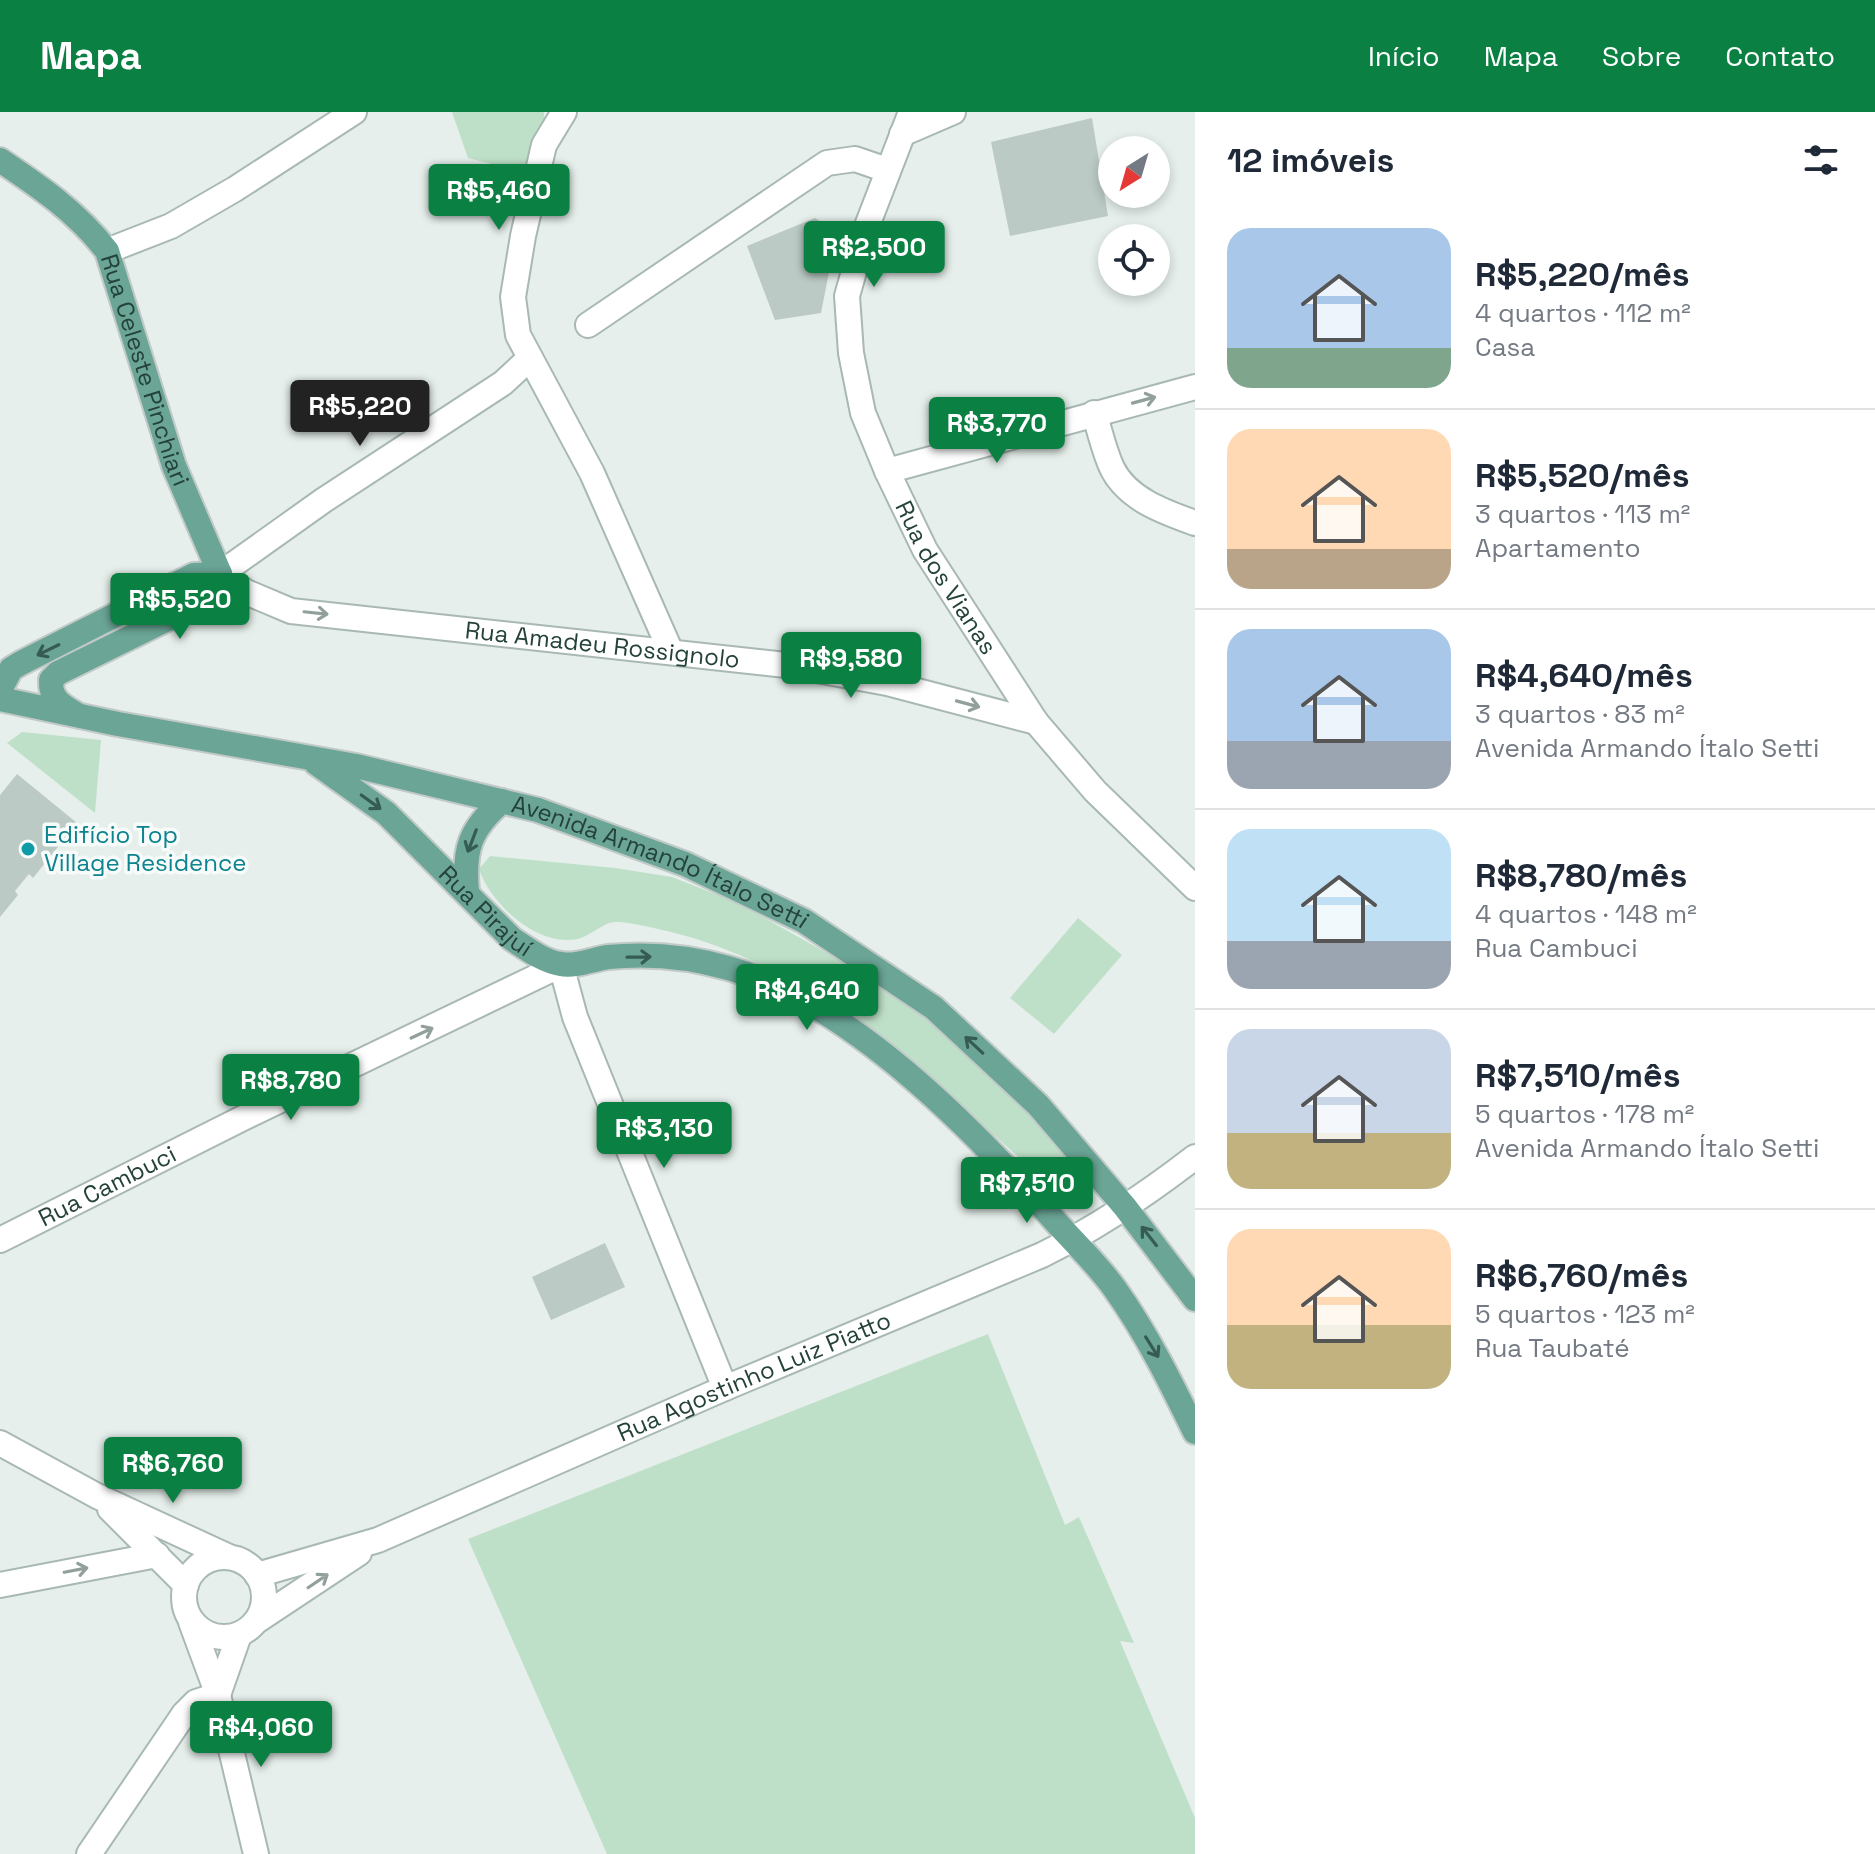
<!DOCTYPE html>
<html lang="pt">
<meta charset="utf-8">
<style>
:root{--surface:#fff;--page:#f6f6f7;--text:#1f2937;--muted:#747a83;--line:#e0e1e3;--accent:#0b8043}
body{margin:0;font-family:"Space Grotesk",sans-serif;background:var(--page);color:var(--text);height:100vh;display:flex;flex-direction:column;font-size:30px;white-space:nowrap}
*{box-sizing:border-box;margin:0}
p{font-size:26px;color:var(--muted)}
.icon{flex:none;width:44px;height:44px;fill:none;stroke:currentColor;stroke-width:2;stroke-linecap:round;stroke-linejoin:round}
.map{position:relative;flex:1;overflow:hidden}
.sheet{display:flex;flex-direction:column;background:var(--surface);width:680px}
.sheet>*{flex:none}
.needle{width:52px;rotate:217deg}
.buttons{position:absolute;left:1098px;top:24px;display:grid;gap:16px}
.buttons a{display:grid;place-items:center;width:72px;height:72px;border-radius:50%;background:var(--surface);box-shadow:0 4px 12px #0003;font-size:40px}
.price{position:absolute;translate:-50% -68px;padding:0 18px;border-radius:8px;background:var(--accent);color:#fff;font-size:26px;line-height:52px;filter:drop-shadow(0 2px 4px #0008)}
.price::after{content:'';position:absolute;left:50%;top:48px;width:24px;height:18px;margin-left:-12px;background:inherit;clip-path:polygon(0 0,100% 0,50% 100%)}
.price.active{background:#222;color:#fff}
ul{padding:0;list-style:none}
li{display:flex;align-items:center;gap:24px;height:200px;padding:0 32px}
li+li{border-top:2px solid var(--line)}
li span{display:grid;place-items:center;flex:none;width:224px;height:160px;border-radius:24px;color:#555}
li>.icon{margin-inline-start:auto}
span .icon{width:96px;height:96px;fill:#fffc;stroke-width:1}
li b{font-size:34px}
h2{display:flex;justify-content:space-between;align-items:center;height:96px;padding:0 32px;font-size:34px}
header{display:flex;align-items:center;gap:48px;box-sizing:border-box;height:112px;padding:0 40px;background:var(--accent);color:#fff}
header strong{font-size:38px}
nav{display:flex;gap:44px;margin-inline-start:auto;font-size:28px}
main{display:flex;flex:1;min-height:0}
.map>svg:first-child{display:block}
.green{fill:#bfe0c8}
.building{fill:#bbcac4}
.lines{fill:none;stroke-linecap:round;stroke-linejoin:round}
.minor-casing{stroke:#a8b8b2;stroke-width:28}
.major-casing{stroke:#c2cac8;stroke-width:28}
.minor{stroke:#fff;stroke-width:24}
.major{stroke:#6aa596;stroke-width:24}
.oneway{stroke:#92a09c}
.oneway2{stroke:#365b51}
.culture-dot{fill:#0f9aa8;stroke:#f7fbf9;stroke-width:3}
.labels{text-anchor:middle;stroke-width:7;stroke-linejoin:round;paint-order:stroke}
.street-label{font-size:24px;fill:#24423a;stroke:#f7fbf9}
.culture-label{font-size:24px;fill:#0d838f;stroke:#f7fbf9;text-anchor:start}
</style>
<header>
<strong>Mapa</strong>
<nav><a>Início</a><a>Mapa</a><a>Sobre</a><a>Contato</a></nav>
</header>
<main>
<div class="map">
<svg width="1195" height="1742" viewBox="0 0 1195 1742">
<rect width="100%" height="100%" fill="#e6efeb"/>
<!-- green -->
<path class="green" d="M452 0H544V28L532 62 468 46Z
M22 620 101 628 95 701 7 631Z
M490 744 615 756 672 765 738 791 875 868 958 932 1053 1011 1078 1051 1052 1075C937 973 821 856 667 819 655 816 625 809 614 810 602 812 592 822 581 826 540 838 491 793 479 757Z
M1078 806 1122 843 1054 922 1010 886Z
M988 1222 1065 1413 1079 1405 1134 1531 1120 1529 1195 1706V1742H607L468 1427Z"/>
<!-- building -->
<path class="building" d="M1092 6 1108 104 1010 124 991 30Z
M815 106 837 120 821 201 775 208 747 134Z
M17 662 77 711 33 766 29 762 15 779 18 783 0 805V683Z
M605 1131 625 1175 551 1208 532 1165Z"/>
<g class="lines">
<defs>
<g id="minor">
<path d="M564 0 544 33 523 124 513 185 518 223 592 361 671 540"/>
<path id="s1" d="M911 0 867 114 847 184 851 241 863 301 887 359 925 438 1036 610 1095 679 1195 776"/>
<path d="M902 22 953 0"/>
<path d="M107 139 171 114 235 77 354 0"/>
<path d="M588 213 827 51 855 47 887 58"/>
<path id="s2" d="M530 246 503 271 324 388 220 462 246 480 291 499 795 554 887 571 1036 610"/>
<path d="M1094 301C1100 319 1104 339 1112 356 1127 387 1164 400 1195 411"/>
<path d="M887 359 1195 275"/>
<path id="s3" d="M0 1128 243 1006 561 853 575 905 725 1276"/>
<path d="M0 1331 97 1384 229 1445"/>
<path d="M110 1397 186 1473"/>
<circle cx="224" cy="1485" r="40"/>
<path id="s4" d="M257 1463 378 1428 725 1276 1042 1143C1097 1116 1147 1082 1195 1045"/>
<path d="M0 1473 157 1443"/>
<path d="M258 1508 359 1441"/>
<path d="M191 1510 218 1583 256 1742"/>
<path d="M218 1583 239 1523"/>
<path d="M89 1742 184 1602 196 1590 218 1583"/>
</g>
<g id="major">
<path id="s5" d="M0 48C40 75 77 100 107 139L174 354 220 462"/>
<path d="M0 578 11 557 21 551 194 463 220 462"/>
<path id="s6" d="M0 587 118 612 356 654 538 698 685 752 804 809 934 896 1038 993 1125 1095 1195 1187"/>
<path d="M76 602C61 593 50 587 51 568L58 561 200 491 220 462"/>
<path id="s7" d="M316 651 386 701 512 827C526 836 544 850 561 852 575 855 594 847 608 845 649 841 690 845 728 856 850 890 973 1017 1055 1109 1075 1131 1098 1153 1115 1177 1147 1222 1171 1271 1195 1320"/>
<path d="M467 780C463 737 470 717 502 689"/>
</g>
</defs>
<!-- minor casing -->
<use href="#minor" class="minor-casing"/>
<!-- major casing -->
<use href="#major" class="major-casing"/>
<!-- minor -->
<use href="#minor" class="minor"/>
<!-- major -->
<use href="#major" class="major"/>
</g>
<!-- one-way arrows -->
<defs><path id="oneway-shaft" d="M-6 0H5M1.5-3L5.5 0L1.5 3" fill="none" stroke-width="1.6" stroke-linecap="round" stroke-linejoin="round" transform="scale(2)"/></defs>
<g class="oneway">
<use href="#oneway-shaft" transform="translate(1144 288) rotate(-15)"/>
<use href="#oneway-shaft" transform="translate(316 501) rotate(6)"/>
<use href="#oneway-shaft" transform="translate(968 592) rotate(15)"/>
<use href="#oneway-shaft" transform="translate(422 921) rotate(-25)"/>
<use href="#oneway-shaft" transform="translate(76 1458) rotate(-11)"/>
<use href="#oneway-shaft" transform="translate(318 1469) rotate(-34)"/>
</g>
<g class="oneway2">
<use href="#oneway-shaft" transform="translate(48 538) rotate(154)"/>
<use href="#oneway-shaft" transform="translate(371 690) rotate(36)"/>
<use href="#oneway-shaft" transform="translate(472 729) rotate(111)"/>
<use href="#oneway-shaft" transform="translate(639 845) rotate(-1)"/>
<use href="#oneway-shaft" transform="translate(974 933) rotate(-137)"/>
<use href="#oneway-shaft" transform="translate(1149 1124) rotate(-128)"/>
<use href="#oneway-shaft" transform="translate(1152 1235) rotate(58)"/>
</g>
<!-- markers -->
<circle class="culture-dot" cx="28" cy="737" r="8"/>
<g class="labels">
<!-- street labels -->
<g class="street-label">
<text dy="8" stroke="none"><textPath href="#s5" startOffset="266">Rua Celeste Pinchiari</textPath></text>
<text dy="8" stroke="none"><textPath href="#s1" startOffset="498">Rua dos Vianas</textPath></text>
<text dy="8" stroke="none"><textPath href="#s2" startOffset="772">Rua Amadeu Rossignolo</textPath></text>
<text dy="8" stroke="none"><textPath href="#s6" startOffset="682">Avenida Armando Ítalo Setti</textPath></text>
<text dy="8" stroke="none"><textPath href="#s7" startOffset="226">Rua Pirajuí</textPath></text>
<text dy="8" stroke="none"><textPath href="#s3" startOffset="120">Rua Cambuci</textPath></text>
<text dy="8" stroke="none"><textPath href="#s4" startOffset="536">Rua Agostinho Luiz Piatto</textPath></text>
</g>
<!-- culture labels -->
<g class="culture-label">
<text x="44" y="731">Edifício Top<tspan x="44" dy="28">Village Residence</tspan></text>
</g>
</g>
</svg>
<div class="buttons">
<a><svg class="needle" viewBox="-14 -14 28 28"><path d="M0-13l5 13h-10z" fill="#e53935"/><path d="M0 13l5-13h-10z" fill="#747a83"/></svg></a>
<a><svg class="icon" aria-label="locate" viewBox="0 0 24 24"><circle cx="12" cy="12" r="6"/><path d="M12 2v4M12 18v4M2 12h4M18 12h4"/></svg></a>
</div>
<b class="price" style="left:499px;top:120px">R$5,460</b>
<b class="price" style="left:874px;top:177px">R$2,500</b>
<b class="price active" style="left:360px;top:336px">R$5,220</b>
<b class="price" style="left:997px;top:353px">R$3,770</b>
<b class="price" style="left:180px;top:529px">R$5,520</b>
<b class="price" style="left:851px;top:588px">R$9,580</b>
<b class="price" style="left:807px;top:920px">R$4,640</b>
<b class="price" style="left:291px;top:1010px">R$8,780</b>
<b class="price" style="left:664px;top:1058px">R$3,130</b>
<b class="price" style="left:1027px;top:1113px">R$7,510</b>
<b class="price" style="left:173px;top:1393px">R$6,760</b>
<b class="price" style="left:261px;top:1657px">R$4,060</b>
</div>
<section class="sheet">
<h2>12 imóveis<svg class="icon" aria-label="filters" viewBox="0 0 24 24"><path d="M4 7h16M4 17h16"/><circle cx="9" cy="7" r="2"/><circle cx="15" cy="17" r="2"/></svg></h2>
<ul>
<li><span style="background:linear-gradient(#a9c7e8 75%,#7fa58c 0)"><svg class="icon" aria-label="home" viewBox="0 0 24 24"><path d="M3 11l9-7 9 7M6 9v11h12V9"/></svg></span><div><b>R$5,220/mês</b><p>4 quartos · 112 m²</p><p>Casa</p></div></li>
<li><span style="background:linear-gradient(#ffd9b3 75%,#b9a48a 0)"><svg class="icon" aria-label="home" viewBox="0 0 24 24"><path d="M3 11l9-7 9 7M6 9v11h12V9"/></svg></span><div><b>R$5,520/mês</b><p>3 quartos · 113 m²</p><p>Apartamento</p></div></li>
<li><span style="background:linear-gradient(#a9c7e8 70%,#9aa5b1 0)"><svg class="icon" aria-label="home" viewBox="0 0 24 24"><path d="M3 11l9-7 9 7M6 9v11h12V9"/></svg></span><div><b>R$4,640/mês</b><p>3 quartos · 83 m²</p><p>Avenida Armando Ítalo Setti</p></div></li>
<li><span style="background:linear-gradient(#bfe0f5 70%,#9aa5b1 0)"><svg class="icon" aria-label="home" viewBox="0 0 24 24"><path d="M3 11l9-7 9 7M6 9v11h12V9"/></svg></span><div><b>R$8,780/mês</b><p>4 quartos · 148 m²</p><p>Rua Cambuci</p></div></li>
<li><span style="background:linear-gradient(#c9d6e8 65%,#c2b280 0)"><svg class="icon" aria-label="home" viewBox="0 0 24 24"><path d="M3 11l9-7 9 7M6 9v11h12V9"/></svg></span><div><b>R$7,510/mês</b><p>5 quartos · 178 m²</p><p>Avenida Armando Ítalo Setti</p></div></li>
<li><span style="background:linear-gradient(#ffd9b3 60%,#c2b280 0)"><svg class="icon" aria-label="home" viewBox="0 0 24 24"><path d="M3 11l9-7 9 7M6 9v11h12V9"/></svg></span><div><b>R$6,760/mês</b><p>5 quartos · 123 m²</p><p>Rua Taubaté</p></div></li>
</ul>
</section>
</main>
